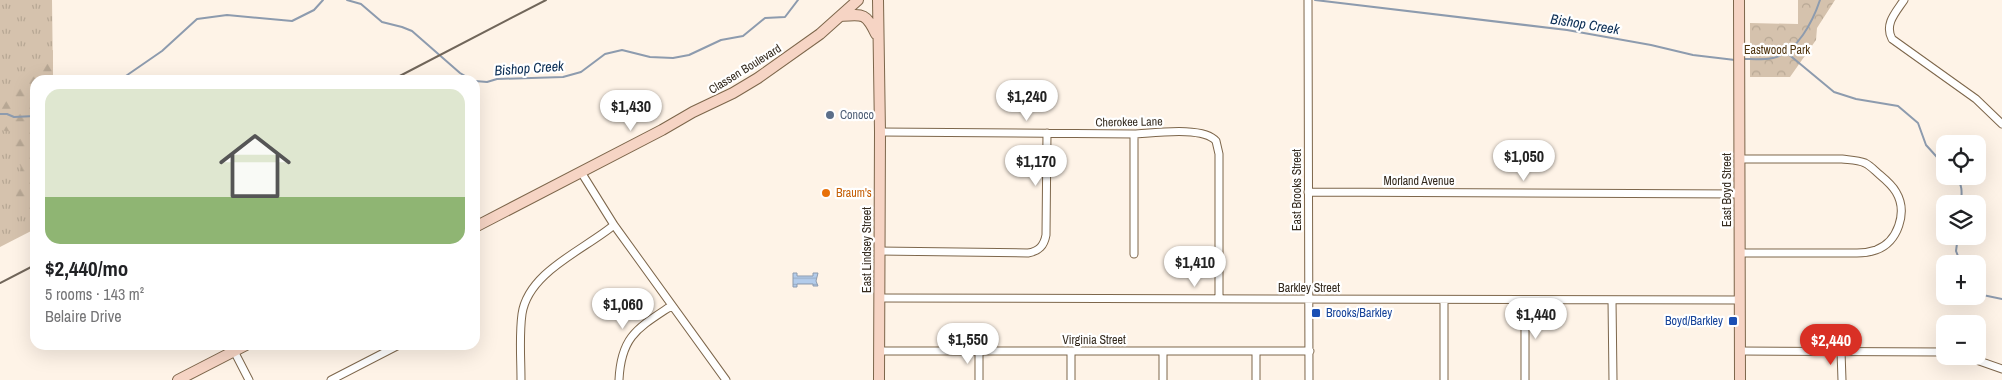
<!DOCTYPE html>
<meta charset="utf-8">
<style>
:root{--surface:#fff;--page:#f2f2f2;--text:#202124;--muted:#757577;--accent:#d93025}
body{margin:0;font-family:"Archivo Narrow",sans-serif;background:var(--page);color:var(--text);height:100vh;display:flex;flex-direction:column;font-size:19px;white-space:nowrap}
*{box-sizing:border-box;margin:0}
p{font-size:16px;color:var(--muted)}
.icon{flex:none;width:28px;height:28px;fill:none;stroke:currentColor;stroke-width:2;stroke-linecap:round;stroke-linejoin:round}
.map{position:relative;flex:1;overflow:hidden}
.drawer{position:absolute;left:30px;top:75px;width:450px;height:275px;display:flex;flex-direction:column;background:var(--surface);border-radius:15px;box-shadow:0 5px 20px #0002}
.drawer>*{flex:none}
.tools{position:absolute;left:1936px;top:135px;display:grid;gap:10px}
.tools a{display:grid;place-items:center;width:50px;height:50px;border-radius:10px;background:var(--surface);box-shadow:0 5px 20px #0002;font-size:25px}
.price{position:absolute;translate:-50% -42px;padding:0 11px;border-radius:18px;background:#fff;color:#222;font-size:16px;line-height:32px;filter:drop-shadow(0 1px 2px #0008)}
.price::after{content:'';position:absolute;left:50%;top:30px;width:15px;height:11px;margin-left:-8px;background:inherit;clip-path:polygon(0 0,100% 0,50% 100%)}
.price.selected{background:var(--accent);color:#fff}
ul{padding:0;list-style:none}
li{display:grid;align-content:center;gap:10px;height:265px;padding:0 15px}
li span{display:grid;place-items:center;height:155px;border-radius:15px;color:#555}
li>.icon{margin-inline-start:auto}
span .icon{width:90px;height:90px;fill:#fffc;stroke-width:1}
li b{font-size:21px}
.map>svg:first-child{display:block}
.grass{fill:url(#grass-tufts)}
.forest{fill:url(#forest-firs)}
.park{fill:url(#park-crowns)}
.water{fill:url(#water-rules);stroke:#8d9bae}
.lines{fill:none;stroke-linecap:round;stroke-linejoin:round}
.stream{stroke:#8d9bae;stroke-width:2}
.street-casing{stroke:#7d664b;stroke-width:9}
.secondary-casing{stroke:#7d664b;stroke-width:12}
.street{stroke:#fff;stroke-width:7}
.secondary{stroke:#f6d4c4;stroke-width:10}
.rail{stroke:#71665a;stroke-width:2}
.service-dot{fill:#5c6f8a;stroke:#fff;stroke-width:2}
.food-dot{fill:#e8710a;stroke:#fff;stroke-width:2}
.transit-dot{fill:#1a4fb4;stroke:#fff;stroke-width:2}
.labels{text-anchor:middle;stroke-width:4.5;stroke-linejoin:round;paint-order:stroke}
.park-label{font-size:12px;fill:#50350f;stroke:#fff}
.street-label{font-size:12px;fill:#342a1e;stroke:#fff}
.service-label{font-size:12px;fill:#4e5e75;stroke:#fff;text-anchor:start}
.food-label{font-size:12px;fill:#c56008;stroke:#fff;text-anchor:start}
.transit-label{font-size:12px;fill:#164399;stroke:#fff;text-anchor:start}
.water-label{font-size:14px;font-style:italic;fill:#0a2d54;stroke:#fff}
</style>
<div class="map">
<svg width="2002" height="380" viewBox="0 0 2002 380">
<defs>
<pattern id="grass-tufts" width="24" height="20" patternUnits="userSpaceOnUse" patternTransform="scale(1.25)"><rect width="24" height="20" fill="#d5c2ad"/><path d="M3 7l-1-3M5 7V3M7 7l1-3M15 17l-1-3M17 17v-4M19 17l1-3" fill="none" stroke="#b7a794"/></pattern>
<pattern id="forest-firs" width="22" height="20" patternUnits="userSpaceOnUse" patternTransform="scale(1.25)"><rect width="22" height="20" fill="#d5c2ad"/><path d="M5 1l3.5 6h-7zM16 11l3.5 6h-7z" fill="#b7a794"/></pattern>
<pattern id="park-crowns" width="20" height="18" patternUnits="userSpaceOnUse" patternTransform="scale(1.25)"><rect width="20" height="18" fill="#d5c2ad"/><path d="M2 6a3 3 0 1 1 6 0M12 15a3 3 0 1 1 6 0" fill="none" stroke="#b7a794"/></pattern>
<pattern id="water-rules" width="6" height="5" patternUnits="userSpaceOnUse" patternTransform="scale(1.25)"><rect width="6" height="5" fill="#b3cceb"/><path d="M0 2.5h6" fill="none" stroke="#9bafc9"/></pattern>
</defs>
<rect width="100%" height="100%" fill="#fef3e7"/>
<!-- grass -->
<path class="grass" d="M0 0H52L53 80H35V229L0 247Z"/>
<!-- forest -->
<path class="forest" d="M53 50V80H35V223L28 213 15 200 21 167C13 155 10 146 12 132L0 130V96L48 51Z"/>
<!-- park -->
<path class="park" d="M1798 0H1835L1817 28 1816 40 1790 77H1750V23L1798 24Z"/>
<!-- water -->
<path class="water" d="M793 273H797V276H813V273H818L816 281 818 286H813V284H797V287H793Z"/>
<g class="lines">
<!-- stream -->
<path class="stream" d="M347 0 361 4 382 22 402 27 412 31 460 73 472 80
M1315 0 1567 30 1651 45 1693 55 1735 60
M1787 53 1834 92 1856 99 1898 106 1918 123 1926 145 1945 166
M1742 59C1752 59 1764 60 1773 58 1797 53 1813 21 1820 0
M120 80 162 51 197 19 227 15 292 21 314 10 323 0
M475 81 487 82 497 79 563 77 581 72 605 54 622 50 650 57 673 58 689 55 721 40 743 36 765 18 785 17 798 0
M0 114H7L14 117 35 116
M1955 176C1963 185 1962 192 1961 204
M1958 236 1956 251 1961 264
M1978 294 2002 299"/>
<defs>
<path id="street" d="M1308 0 1309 380
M1904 0C1896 12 1884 24 1892 39L1976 99 2002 124
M880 132 1134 134C1154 133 1204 126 1216 141L1219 154V299
M581 172 614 225 726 380
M1308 192 1739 194
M879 251 1028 253C1039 251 1044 246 1046 235L1047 133
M1739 253H1857C1863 253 1870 252 1876 250 1898 242 1908 212 1896 192 1892 185 1886 180 1880 175 1875 171 1871 166 1865 163 1858 160 1850 160 1842 159H1739
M1134 254V134
M879 298 1739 300
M1444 300V380
M1525 300V380
M1612 300 1613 380
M234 351 249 380
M879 351H1310
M1740 351 1945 352
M1841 351 1842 380
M1965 356 2002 369
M331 380 399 345
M521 380C521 358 519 336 522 314 528 272 584 250 614 225
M619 380C621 336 638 328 671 306
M979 380V351
M1071 380V351
M1163 380V351
M1256 380V351"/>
<path id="secondary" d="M878 0 880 132 879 380
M1739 0 1740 380
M841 16C863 14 866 13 876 34
M475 227 662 130 693 112 733 93 758 78 820 34 858 0
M178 380 246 345"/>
</defs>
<!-- street casing -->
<use href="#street" class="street-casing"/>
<!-- secondary casing -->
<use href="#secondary" class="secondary-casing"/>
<!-- street -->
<use href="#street" class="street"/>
<!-- secondary -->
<use href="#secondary" class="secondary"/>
<!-- rail -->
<path class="rail" d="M392 80 546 0
M0 283 35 265"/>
</g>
<!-- markers -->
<circle class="service-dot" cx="830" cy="115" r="5"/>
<circle class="food-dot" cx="826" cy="193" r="5"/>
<g class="transit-dot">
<rect x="1311" y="308" width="10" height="10" rx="2.5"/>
<rect x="1728" y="316" width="10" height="10" rx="2.5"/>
</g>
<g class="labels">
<!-- park labels -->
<g class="park-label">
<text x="1777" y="54">Eastwood Park</text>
</g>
<!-- street labels -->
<g class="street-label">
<text transform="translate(745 69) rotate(-32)" y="4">Classen Boulevard</text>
<text transform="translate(1129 122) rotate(-1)" y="4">Cherokee Lane</text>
<text x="1419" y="185">Morland Avenue</text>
<text transform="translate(1297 190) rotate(-90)" y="4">East Brooks Street</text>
<text transform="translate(1727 190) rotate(-90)" y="4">East Boyd Street</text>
<text transform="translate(867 250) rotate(-90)" y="4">East Lindsey Street</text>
<text x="1309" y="292">Barkley Street</text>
<text x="1094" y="344">Virginia Street</text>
</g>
<!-- service labels -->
<g class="service-label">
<text x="840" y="119">Conoco</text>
</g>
<!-- food labels -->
<g class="food-label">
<text x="836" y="197">Braum's</text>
</g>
<!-- transit labels -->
<g class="transit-label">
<text x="1326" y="317">Brooks/Barkley</text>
<text x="1723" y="325" text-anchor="end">Boyd/Barkley</text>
</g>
<!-- water labels -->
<g class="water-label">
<text transform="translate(1585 24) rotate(9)" y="5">Bishop Creek</text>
<text transform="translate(529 68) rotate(-4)" y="5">Bishop Creek</text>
</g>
</g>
</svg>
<div class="tools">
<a><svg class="icon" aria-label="locate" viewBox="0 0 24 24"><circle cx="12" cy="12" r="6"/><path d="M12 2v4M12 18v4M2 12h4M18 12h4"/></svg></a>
<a><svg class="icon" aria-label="layers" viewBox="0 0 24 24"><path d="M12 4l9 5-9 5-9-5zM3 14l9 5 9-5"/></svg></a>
<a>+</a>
<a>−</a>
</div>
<b class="price" style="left:1027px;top:122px">$1,240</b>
<b class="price" style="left:631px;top:132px">$1,430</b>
<b class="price" style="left:1524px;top:182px">$1,050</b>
<b class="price" style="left:1036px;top:187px">$1,170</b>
<b class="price" style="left:1195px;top:288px">$1,410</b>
<b class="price" style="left:623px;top:330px">$1,060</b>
<b class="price" style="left:1536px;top:340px">$1,440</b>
<b class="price" style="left:968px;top:365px">$1,550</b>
<b class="price selected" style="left:1831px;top:366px">$2,440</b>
<section class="drawer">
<ul>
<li><span style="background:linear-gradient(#dfe7d0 70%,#8fb573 0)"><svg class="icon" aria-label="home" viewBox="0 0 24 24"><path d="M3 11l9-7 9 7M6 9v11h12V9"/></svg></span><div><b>$2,440/mo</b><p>5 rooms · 143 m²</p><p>Belaire Drive</p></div></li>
</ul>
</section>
</div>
